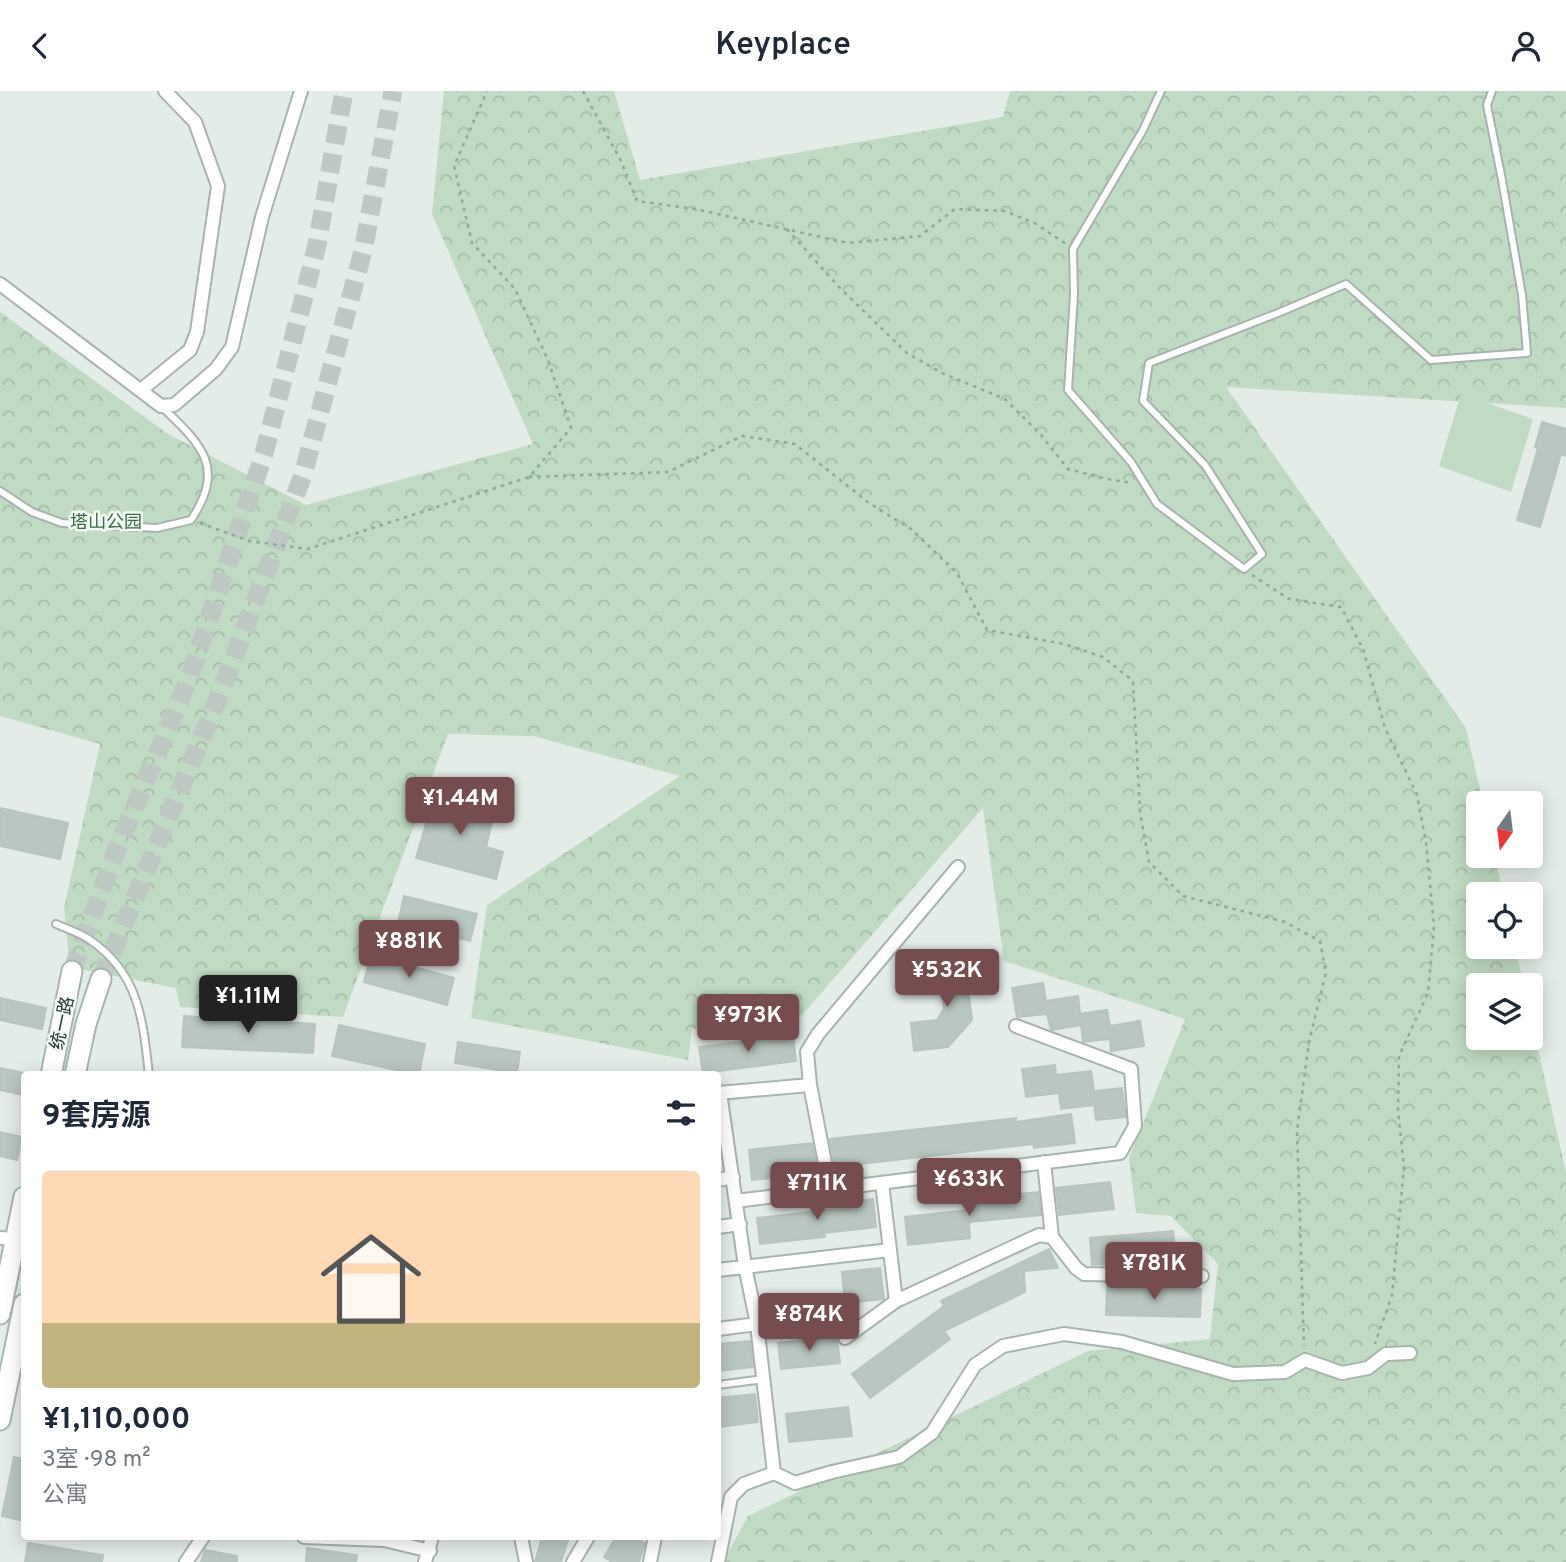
<!DOCTYPE html>
<html lang="zh">
<meta charset="utf-8">
<style>
:root{--surface:#fff;--page:#f6f6f7;--text:#1f2937;--muted:#747a83;--line:#e0e1e3;--accent:#774c4e}
body{margin:0;font-family:Overpass,"Noto Sans SC",sans-serif;background:var(--page);color:var(--text);height:100vh;display:flex;flex-direction:column;font-size:26px;white-space:nowrap}
*{box-sizing:border-box;margin:0}
p{font-size:23px;color:var(--muted)}
.icon{flex:none;width:38px;height:38px;fill:none;stroke:currentColor;stroke-width:2;stroke-linecap:round;stroke-linejoin:round}
.map{position:relative;flex:1;overflow:hidden}
.side{position:absolute;left:21px;top:980px;width:700px;height:469px;display:flex;flex-direction:column;background:var(--surface);border-radius:7px;box-shadow:0 4px 18px #0003}
.side>*{flex:none}
.needle{width:46px;rotate:194deg}
.tools{position:absolute;left:1466px;top:700px;display:grid;gap:14px}
.tools a{display:grid;place-items:center;width:77px;height:77px;border-radius:7px;background:var(--surface);box-shadow:0 4px 18px #0003;font-size:35px}
.price{position:absolute;translate:-50% -60px;padding:0 16px;border-radius:7px;background:var(--accent);color:#fff;font-size:23px;line-height:46px;filter:drop-shadow(0 2px 4px #0008)}
.price::after{content:'';position:absolute;left:50%;top:42px;width:21px;height:16px;margin-left:-10px;background:inherit;clip-path:polygon(0 0,100% 0,50% 100%)}
.price.active{background:#222;color:#fff}
ul{padding:0;list-style:none}
li{display:grid;align-content:center;gap:14px;height:371px;padding:0 21px}
li+li{border-top:2px solid var(--line)}
li span{display:grid;place-items:center;height:217px;border-radius:7px;color:#555}
li>.icon{margin-inline-start:auto}
span .icon{width:126px;height:126px;fill:#fffc;stroke-width:1}
li b{font-size:30px}
h2{display:flex;justify-content:space-between;align-items:center;height:84px;padding:0 21px;font-size:30px}
header{display:flex;justify-content:space-between;align-items:center;height:91px;padding:0 21px;background:var(--surface);font-size:32px;font-weight:600}
.map>svg:first-child{display:block}
.forest{fill:url(#forest-crowns)}
.pitch{fill:#c0dbc3}
.building{fill:#bac6c0;stroke:#b7c5bd;stroke-width:2}
.lines{fill:none;stroke-linecap:round;stroke-linejoin:round}
.secondary-tunnel{stroke:#bec9c3;stroke-width:19;stroke-dasharray:19 10;stroke-linecap:butt}
.service-casing{stroke:#a7b4ad;stroke-width:10}
.minor-casing{stroke:#a7b4ad;stroke-width:16}
.secondary-casing{stroke:#a4b6ad;stroke-width:23}
.path{stroke:#88ac9b;stroke-width:2.5;stroke-dasharray:3.5 5;stroke-linecap:butt}
.service{stroke:#fff;stroke-width:6}
.minor{stroke:#fff;stroke-width:12}
.secondary{stroke:#fff;stroke-width:19}
.labels{text-anchor:middle;stroke-width:5;stroke-linejoin:round;paint-order:stroke}
.park-label{font-size:18px;fill:#346e42;stroke:#f4f9f6}
.street-label{font-size:18px;fill:#253c32;stroke:#f4f9f6}
</style>
<header><svg class="icon" aria-label="back" viewBox="0 0 24 24"><path d="M15 5l-7 7 7 7"/></svg>Keyplace<svg class="icon" aria-label="person" viewBox="0 0 24 24"><circle cx="12" cy="8" r="4"/><path d="M4 21q1-7 8-7t8 7"/></svg></header>
<div class="map">
<svg width="1566" height="1471" viewBox="0 0 1566 1471">
<defs>
<pattern id="forest-crowns" width="20" height="18" patternUnits="userSpaceOnUse" patternTransform="scale(1.75)"><rect width="20" height="18" fill="#c0dbc3"/><path d="M2 6a3 3 0 1 1 6 0M12 15a3 3 0 1 1 6 0" fill="none" stroke="#a5bda8"/></pattern>
</defs>
<rect width="100%" height="100%" fill="#e4ece7"/>
<!-- forest -->
<path class="forest" d="M444 0H614L640 89 1003 26 1010 0H1566V317L1226 296 1466 637 1483 712H1479V765H1495L1503 803H1479V856H1515L1524 894H1479V947H1531V927L1566 1081V1471H723L748 1425 1088 1260 1210 1248 1218 1173 1171 1125 1136 1122 1129 1067 1185 928 1004 870 983 717 802 924 692 938 688 969 471 927 487 814 680 685 533 645 448 643 343 926 180 916 176 897 70 876 64 817 100 653 0 625V221L168 343 306 414 533 353 432 123Z"/>
<!-- pitch -->
<path class="pitch" d="M1461 303 1533 328 1511 401 1439 375Z"/>
<!-- building -->
<path class="building" d="M1542 331 1566 338V365L1561 363 1540 436 1517 429 1538 357 1535 356Z
M435 702 495 718 486 756 503 761 496 788 416 767Z
M0 717 68 732 60 768 0 755Z
M404 805 477 823 470 850 398 832Z
M371 864 454 887 447 914 364 891Z
M964 866 972 929 948 956 914 960 911 932 937 929 944 918 938 869Z
M1043 892 1046 910 1078 905 1080 923 1107 919 1110 935 1140 930 1144 955 1111 960 1110 948 1083 951 1081 934 1051 939 1047 923 1017 926 1012 897Z
M0 907 46 917 42 938 0 929Z
M184 925 315 933 313 962 182 956Z
M339 934 425 953 419 984 332 965Z
M793 944 796 970 703 982 699 956Z
M458 951 520 961 517 982 455 972Z
M1055 974 1056 984 1091 980 1094 1000 1122 997 1126 1026 1096 1029 1094 1014 1061 1018 1059 1002 1026 1006 1022 978Z
M0 977 24 982V1004L0 999Z
M1071 1023 1075 1052 1034 1057 1033 1053 835 1076 830 1051V1048L929 1037 1016 1027V1031Z
M0 1041 22 1046 17 1069 0 1065Z
M812 1052 817 1078 815 1079 816 1082 752 1089 749 1059Z
M1110 1091 1114 1118 1059 1124 1056 1097Z
M1038 1101 1041 1124 969 1131 970 1147 908 1154 905 1126 977 1118 975 1108Z
M873 1108 876 1136 824 1142 825 1146 760 1153 757 1127 835 1118 834 1112Z
M1173 1140 1176 1167 1092 1174 1090 1147Z
M1049 1158 1058 1177 1024 1180 1025 1201 944 1240 950 1248 870 1307 852 1283 944 1215 941 1210Z
M880 1177 884 1208 845 1212 842 1181Z
M1107 1196 1201 1198 1200 1226 1106 1224Z
M837 1245 840 1272 781 1278 778 1252Z
M750 1250 753 1276 718 1280V1253Z
M755 1303 758 1331 718 1336V1307Z
M848 1316 852 1345 789 1351 786 1323Z
M14 1366 24 1368V1430L2 1425Z
M542 1446H569L561 1471H535Z
M616 1446H633L645 1452 639 1471H612L604 1466Z
M28 1452 103 1464 102 1471H25Z
M307 1457 357 1464 356 1471H306Z
M205 1459 237 1465V1471H201Z"/>
<g class="lines">
<!-- secondary-tunnel -->
<path class="secondary-tunnel" d="M72 880 117 758 190 585 264 363 317 154 344 0
M101 888 219 605 303 384 363 160 393 0"/>
<defs>
<path id="service" d="M1161 0 1143 39 1073 158 1074 204 1068 299 1131 371 1157 413 1244 478 1262 463 1205 374 1143 310 1149 272 1278 222 1346 193 1431 269 1527 262 1522 204 1502 89 1487 14 1492 0
M0 400 32 421 62 432 157 437 191 429C226 376 202 354 162 316
M56 833C67 838 80 842 90 849 139 882 143 929 149 984
M718 1294 764 1288"/>
<path id="minor" d="M0 193 161 315 174 314 216 278 232 256 262 126 301 0
M141 299 190 259 197 241 218 95 195 31 165 0
M810 994 830 1098
M718 1002 810 994 807 961 818 943 958 776
M720 1002 745 1175 757 1233 774 1382
M1044 1071 1052 1146
M718 1089 733 1086
M882 1092 896 1210
M736 1110 1120 1062 1135 1035 1131 978 1016 935
M718 1136 740 1133
M0 1147 15 1148 21 1145
M718 1179 890 1159
M718 1238 757 1233
M845 1247 896 1210 1039 1144 1052 1146 1076 1177 1084 1183 1202 1185
M304 1446 384 1449 430 1460
M521 1446 526 1471
M186 1471 203 1446
M425 1471 432 1446
M573 1471 588 1446
M650 1471 655 1446
M718 1471 731 1406 744 1393 774 1382 795 1392 832 1381 899 1366 932 1342 975 1274 1003 1255 1064 1243 1122 1251 1233 1283 1285 1281 1305 1269 1342 1282 1368 1277 1386 1263 1410 1262"/>
<path id="secondary" d="M51 984 72 880
M75 984 86 933 101 888
M0 1223 24 1106
M0 1329 24 1213"/>
</defs>
<!-- service casing -->
<use href="#service" class="service-casing"/>
<!-- minor casing -->
<use href="#minor" class="minor-casing"/>
<!-- secondary casing -->
<use href="#secondary" class="secondary-casing"/>
<!-- path -->
<path class="path" d="M583 0 621 70 637 110 695 118 848 152 920 145 955 118 1005 120 1036 133 1066 153
M787 138 839 196 907 262 942 282 1005 308 1041 344 1068 378 1107 388 1132 392
M529 386 668 381 742 345 795 353 869 412 911 438 957 482 987 539 1064 553 1103 566 1133 590 1140 721 1149 771 1183 805 1285 831 1320 850 1326 882 1309 951 1297 1040 1304 1255
M200 432 249 450 308 458 529 386 571 337 548 269 515 198 472 152 454 75 487 0
M1252 484 1289 508 1341 516 1363 558 1385 637 1417 704 1426 751 1434 836 1428 902 1399 965 1398 1020 1404 1076 1392 1204 1375 1253"/>
<!-- service -->
<use href="#service" class="service"/>
<!-- minor -->
<use href="#minor" class="minor"/>
<!-- secondary -->
<use href="#secondary" class="secondary"/>
</g>
<g class="labels">
<!-- park labels -->
<g class="park-label">
<text x="106" y="437">塔山公园</text>
</g>
<!-- street labels -->
<g class="street-label">
<text transform="translate(62 932) rotate(-78)" y="6">统一路</text>
</g>
</g>
</svg>
<div class="tools">
<a><svg class="needle" viewBox="-14 -14 28 28"><path d="M0-13l5 13h-10z" fill="#e53935"/><path d="M0 13l5-13h-10z" fill="#747a83"/></svg></a>
<a><svg class="icon" aria-label="locate" viewBox="0 0 24 24"><circle cx="12" cy="12" r="6"/><path d="M12 2v4M12 18v4M2 12h4M18 12h4"/></svg></a>
<a><svg class="icon" aria-label="layers" viewBox="0 0 24 24"><path d="M12 4l9 5-9 5-9-5zM3 14l9 5 9-5"/></svg></a>
</div>
<b class="price" style="left:460px;top:746px">¥1.44M</b>
<b class="price" style="left:409px;top:889px">¥881K</b>
<b class="price" style="left:947px;top:918px">¥532K</b>
<b class="price active" style="left:248px;top:944px">¥1.11M</b>
<b class="price" style="left:748px;top:963px">¥973K</b>
<b class="price" style="left:969px;top:1127px">¥633K</b>
<b class="price" style="left:817px;top:1131px">¥711K</b>
<b class="price" style="left:1154px;top:1211px">¥781K</b>
<b class="price" style="left:809px;top:1262px">¥874K</b>
<section class="side">
<h2>9套房源<svg class="icon" aria-label="filters" viewBox="0 0 24 24"><path d="M4 7h16M4 17h16"/><circle cx="9" cy="7" r="2"/><circle cx="15" cy="17" r="2"/></svg></h2>
<ul>
<li><span style="background:linear-gradient(#ffd9b3 70%,#c2b280 0)"><svg class="icon" aria-label="home" viewBox="0 0 24 24"><path d="M3 11l9-7 9 7M6 9v11h12V9"/></svg></span><div><b>¥1,110,000</b><p>3室 · 98 m²</p><p>公寓</p></div></li>
</ul>
</section>
</div>
